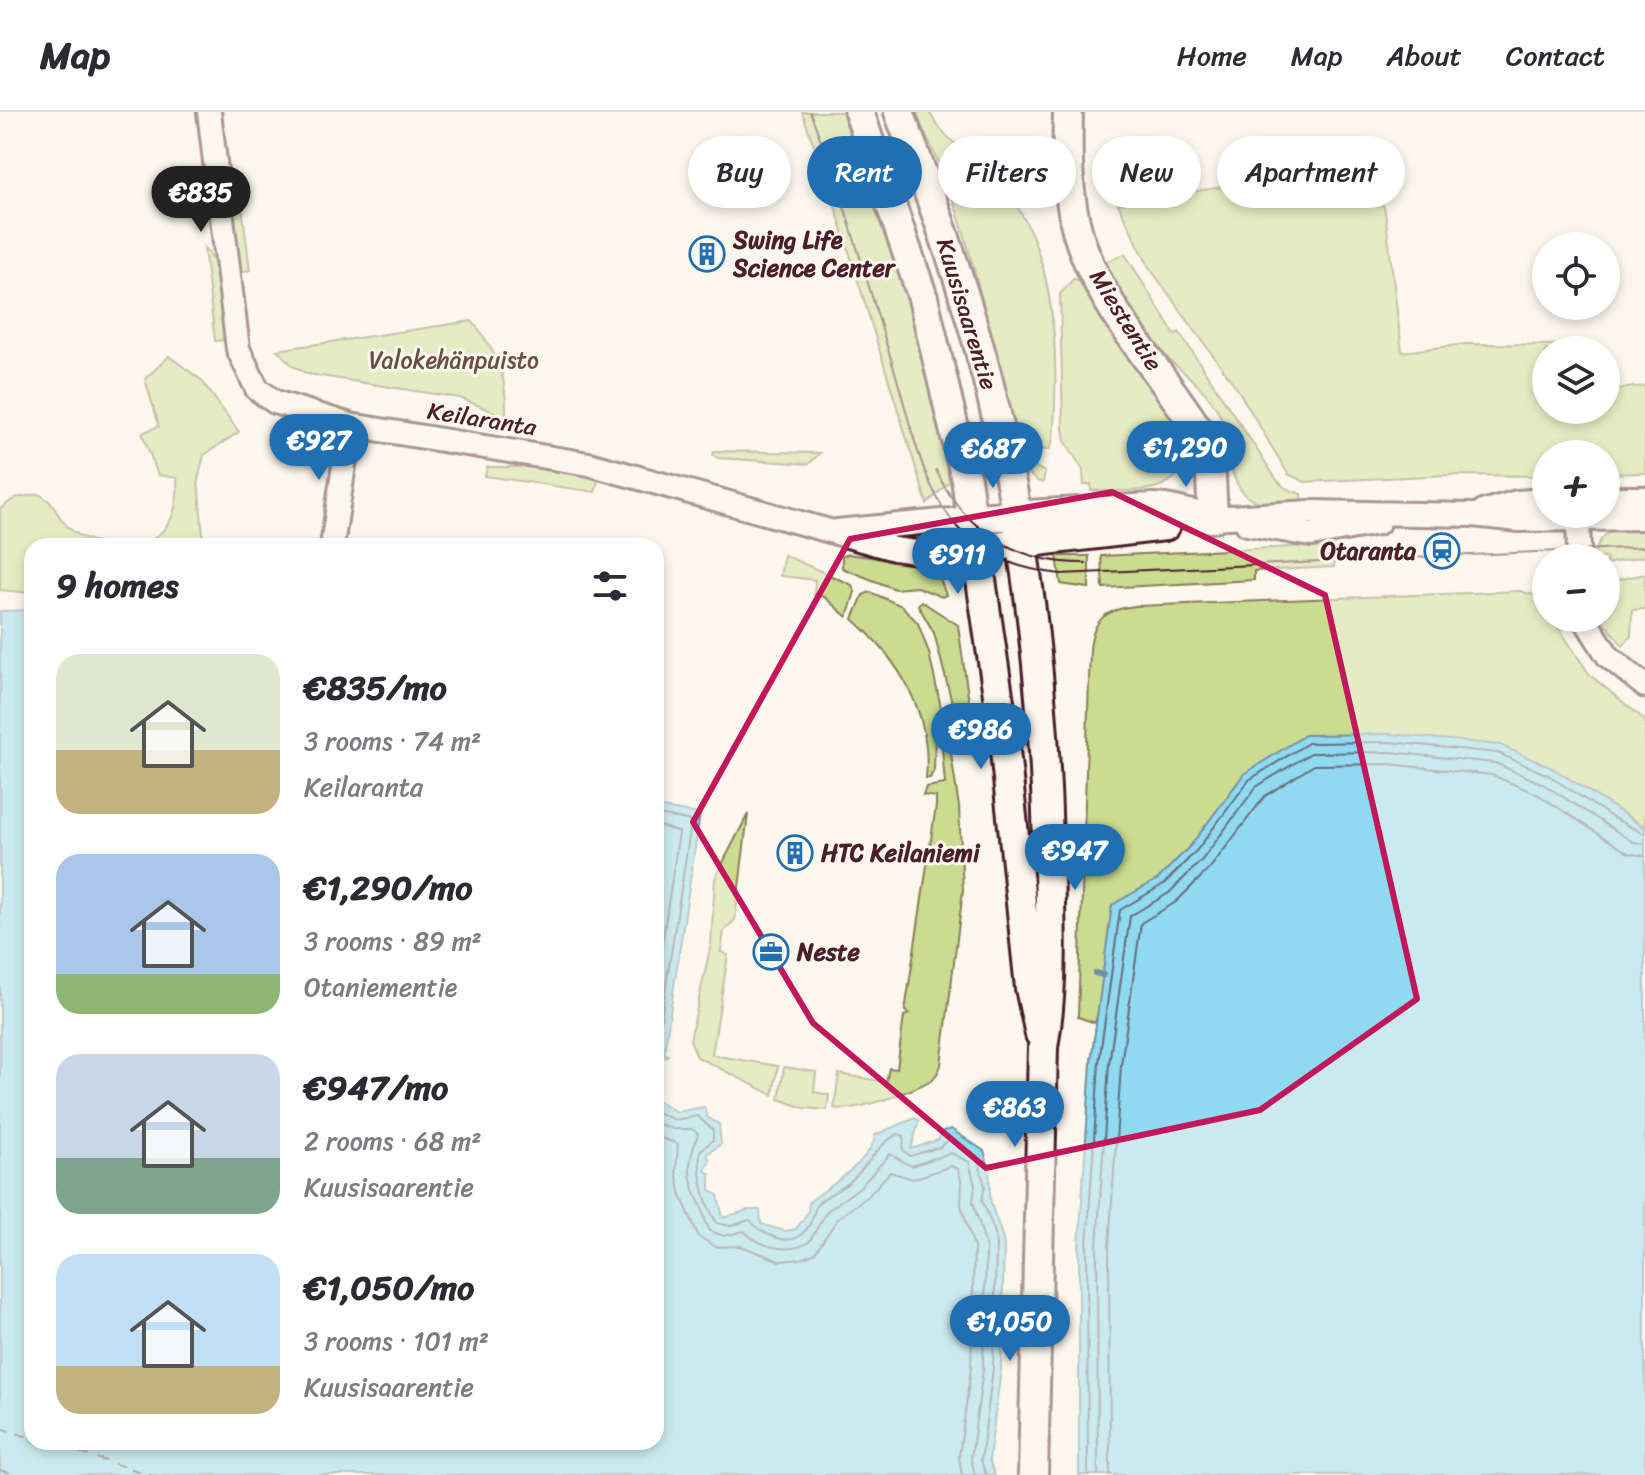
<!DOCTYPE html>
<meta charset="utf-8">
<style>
:root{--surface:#fff;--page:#f2f2f3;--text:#2b2b33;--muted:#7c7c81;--line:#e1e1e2;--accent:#1f6fb2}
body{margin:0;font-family:Sriracha,sans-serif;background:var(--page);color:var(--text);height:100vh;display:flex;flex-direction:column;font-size:30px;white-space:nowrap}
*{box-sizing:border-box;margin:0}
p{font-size:26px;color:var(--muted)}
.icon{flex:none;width:44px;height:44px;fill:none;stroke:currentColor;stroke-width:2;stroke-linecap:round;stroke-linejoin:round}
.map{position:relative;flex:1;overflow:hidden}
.details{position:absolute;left:24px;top:426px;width:640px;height:912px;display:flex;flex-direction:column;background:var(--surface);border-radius:24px;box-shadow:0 4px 12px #0003}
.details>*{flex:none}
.banner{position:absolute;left:688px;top:24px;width:760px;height:72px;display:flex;gap:16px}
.fabs{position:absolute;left:1532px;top:120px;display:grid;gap:16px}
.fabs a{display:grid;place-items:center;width:88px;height:88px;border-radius:50%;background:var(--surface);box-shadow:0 4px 12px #0003;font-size:40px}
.price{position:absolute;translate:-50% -68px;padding:0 18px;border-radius:28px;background:var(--accent);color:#fff;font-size:26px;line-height:52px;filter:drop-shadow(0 2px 4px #0008)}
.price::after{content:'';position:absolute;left:50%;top:48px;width:24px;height:18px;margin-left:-12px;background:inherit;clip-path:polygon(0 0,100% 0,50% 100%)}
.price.on{background:#222;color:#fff}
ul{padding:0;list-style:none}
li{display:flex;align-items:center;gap:24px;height:200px;padding:0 32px}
li span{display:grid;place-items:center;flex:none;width:224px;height:160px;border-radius:24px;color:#555}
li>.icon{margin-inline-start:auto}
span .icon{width:96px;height:96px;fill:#fffc;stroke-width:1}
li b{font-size:34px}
h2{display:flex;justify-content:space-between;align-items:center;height:96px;padding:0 32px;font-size:34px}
.tag{padding:0 28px;border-radius:36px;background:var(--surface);box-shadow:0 4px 12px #0003;font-size:28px;line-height:72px}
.tag.on{background:var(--accent);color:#fff}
header{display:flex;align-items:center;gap:48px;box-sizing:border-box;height:112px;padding:0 40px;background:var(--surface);border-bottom:2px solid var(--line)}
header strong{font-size:38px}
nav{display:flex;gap:44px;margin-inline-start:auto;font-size:28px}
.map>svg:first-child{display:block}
.green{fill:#cbdb8f;stroke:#8a7d5d;stroke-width:2}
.water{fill:#90daf1;stroke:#748fa2;stroke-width:2}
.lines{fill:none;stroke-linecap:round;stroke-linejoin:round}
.shore{stroke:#666a7a;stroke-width:2}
.stream{stroke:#748fa2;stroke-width:6}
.ferry{stroke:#5c4e5c;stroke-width:2;stroke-dasharray:10 8;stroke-linecap:butt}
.minor-casing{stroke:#4a1f2b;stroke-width:28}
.major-casing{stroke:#4a1f2b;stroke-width:34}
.minor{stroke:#fbf7ec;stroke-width:22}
.major{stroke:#fbf7ec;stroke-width:28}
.tram{stroke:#4a1f2b;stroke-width:2}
.marked{fill:none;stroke:#c2185b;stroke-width:6;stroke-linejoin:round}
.labels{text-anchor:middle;stroke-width:6;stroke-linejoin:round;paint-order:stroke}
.poi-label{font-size:24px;font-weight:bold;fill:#4a1f2b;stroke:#fbf7ec;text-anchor:start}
.street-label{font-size:24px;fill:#4a1f2b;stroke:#fbf7ec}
.park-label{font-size:24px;fill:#6a4e44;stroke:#fbf7ec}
</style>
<header>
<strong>Map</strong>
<nav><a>Home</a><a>Map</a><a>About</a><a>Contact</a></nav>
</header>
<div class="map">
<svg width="1645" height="1363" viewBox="0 0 1645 1363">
<rect width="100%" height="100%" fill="#fbf7ec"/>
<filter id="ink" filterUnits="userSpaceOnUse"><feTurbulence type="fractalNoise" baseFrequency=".0125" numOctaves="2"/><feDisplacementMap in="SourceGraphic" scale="16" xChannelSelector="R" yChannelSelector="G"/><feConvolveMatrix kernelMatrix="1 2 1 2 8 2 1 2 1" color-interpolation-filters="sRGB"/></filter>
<g filter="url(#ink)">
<!-- green -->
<path class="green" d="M802 0H845L915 202 952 352 948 362 949 370 927 392 830 78Z
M913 0H929C948 34 982 50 1006 79 1058 143 1059 249 1053 328L1049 338 1037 337 1033 347 1035 355 1045 360 1043 371C1023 367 1016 334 1010 316 997 283 996 243 987 208 970 139 950 61 913 0Z
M1367 51 1385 99 1402 240 1466 232 1581 233 1582 238H1546V298H1606V278L1645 274V361L1606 362V342H1546V364L1449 363 1305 370 1288 362 1238 278 1149 155 1118 92Z
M240 79 250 158 240 160 230 81Z
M204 135C225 155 221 201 224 228L215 229Z
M1125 142 1175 223 1179 220 1277 368 1285 376 1301 382 1302 389C1286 390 1262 395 1248 385 1224 367 1232 324 1218 299 1199 266 1165 250 1142 220 1126 200 1115 174 1102 151Z
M1074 166 1083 172 1137 259C1166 277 1210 349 1165 372 1145 382 1113 378 1091 379V372L1084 373 1083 358 1065 329 1063 316 1060 182Z
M472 209C498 242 507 262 506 305L460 286 308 262 293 254 277 238Z
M169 244 201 268 239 320 204 343 198 368 204 434H140C171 420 179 399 177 366L158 363 142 321 159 314 145 267Z
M714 339 820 341 809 352 718 346 713 343Z
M487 355H546L599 365 595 380 485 364Z
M39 382C56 392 52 395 63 409 75 426 95 430 113 434H32V481L0 478V397L15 386Z
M1645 411V444L1606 452V446H1594C1599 416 1618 416 1645 411Z
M1333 433 1334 455 1254 459V468L1103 476 1101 444Z
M848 442 935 454 946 483 942 485 917 475 895 477 842 456V444Z
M784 443 852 473 855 480 847 505 824 485 814 483 815 468 780 464Z
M1057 444H1089V476L1061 472Z
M1645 462V497L1632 498 1631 524 1623 534 1601 506H1606V470Z
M1520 479 1540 485 1546 494V506H1552L1590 563 1645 608V715L1552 656 1091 950 1098 900 1095 911 1078 905 1090 537C1093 507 1106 497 1136 494Z
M870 480 902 494 918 511 929 541 945 614 935 623 934 658 930 666H926C932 601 900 549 853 507L863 483Z
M921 489 958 513 971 605 964 613 957 610 934 521 918 493Z
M949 628 959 695 963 779 941 953C939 959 936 965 931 968 913 979 854 1001 834 996L839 962 886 970 889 956 897 957 904 904 909 902 905 899 936 694V685L923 683 926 675 945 672 942 636Z
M748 702 735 808 724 819 721 840 728 843 712 943 778 954 773 983 697 945 690 928 711 832 715 766Z
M784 955 816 960 814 980 829 983 827 998 804 996 779 987Z"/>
<!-- water -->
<path class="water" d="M32 498V1330H656V987L676 1000 704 995 708 1006 719 1012 721 1032 707 1042 710 1048 705 1058 710 1062V1078L718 1083 723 1106 748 1098H760L761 1112 785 1119 796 1117 808 1100 809 1090C827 1076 874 1047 875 1023L915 1006 919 1009 911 1037 938 1028 943 1019 951 1017 984 1039C990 1056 990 1067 990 1084 990 1097 1003 1118 1004 1134L1001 1258 989 1348 995 1363H0V499Z
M1390 622 1500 633 1552 656 1645 716V1363H1079V1134L1091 950 1112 793 1158 767 1191 733 1244 662 1305 623Z
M656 695 700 702 664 941 668 943 656 951Z"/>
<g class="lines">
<!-- shore -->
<path class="shore" d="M656 703 688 708 691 712 656 938
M656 713 679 720 656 872
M656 1000 675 1008 697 1004 713 1018V1028L700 1039C698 1063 704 1091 717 1111L730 1114 750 1108C759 1120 787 1137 803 1121 812 1113 812 1104 816 1094 822 1084 843 1077 851 1069 868 1053 879 1031 898 1022L904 1024 903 1038 910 1044 940 1035 950 1027 977 1044 985 1074 982 1088 995 1121 996 1134 993 1257 981 1348 986 1363
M656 1011 673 1017H692L698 1022C687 1053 686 1063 701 1094 705 1103 704 1110 710 1119L724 1124 744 1119C760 1135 789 1143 809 1130L827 1099 860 1075 890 1042 911 1054 951 1041 969 1050 975 1073 973 1090 986 1135 983 1257 971 1346 975 1363
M656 1024 678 1032 676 1059 681 1084 699 1125 716 1135 741 1134 780 1149 802 1147 815 1141 838 1106 868 1084 890 1060 913 1067 951 1054 958 1057 962 1072 961 1093 974 1135 971 1256 959 1345 962 1363
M1088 1363 1087 1134 1099 951 1120 798 1164 772 1197 738 1249 668 1308 631 1390 630 1498 641 1548 663 1613 706 1645 722
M1098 1363 1097 1134 1109 952 1130 804 1169 781 1202 748 1256 675 1311 641 1390 640 1495 651 1543 672 1633 730 1645 732
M1110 1363 1109 1134 1121 953 1141 811 1176 790 1210 756 1265 684 1314 653 1389 652 1492 663 1537 682 1628 741 1645 744"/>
<!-- stream -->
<path class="stream" d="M1095 861 1103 863"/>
<!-- ferry -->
<path class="ferry" d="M0 1316 32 1326
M45 1330 151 1363
M0 1358 17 1363"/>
<defs>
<path id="minor" d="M209 0 238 237 257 277 275 290 350 313 589 352 894 437 916 440 978 436
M1606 386H1645
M1482 400 1517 390 1546 388
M1578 402 1579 446
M1213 406 1310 400 1473 403 1519 408 1645 406
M1247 412 1311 423 1378 411
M837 419 973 406
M332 434 350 313
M1584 506 1608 544 1645 574"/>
<path id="major" d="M859 0 923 186 966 367 1002 610 1030 876 1040 922
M899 0C934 92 968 186 991 281 1028 429 1044 579 1048 730 1050 800 1055 866 1043 935L1033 1363
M973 406 1153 396C1174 396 1191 405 1213 406L1210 347 1203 326C1162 259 1102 200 1078 122 1067 83 1067 41 1068 0
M978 436 1165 414"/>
</defs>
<!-- minor casing -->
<use href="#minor" class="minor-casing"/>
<!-- major casing -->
<use href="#major" class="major-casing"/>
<!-- minor -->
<use href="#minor" class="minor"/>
<!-- major -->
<use href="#major" class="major"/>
<!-- tram -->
<path class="tram" d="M810 0C844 85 868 173 895 260 911 312 921 374 958 416 985 446 1022 458 1061 462L1645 435
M936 358C963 418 1019 452 1086 451"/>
</g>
</g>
<!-- marked area -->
<path d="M0 0H1645V1363H0ZM1112 380 1325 483 1417 887 1260 998 986 1056 813 911 693 710 850 427Z" fill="#fbf7ec" fill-opacity=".55" fill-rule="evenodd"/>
<path class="marked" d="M1112 380 1325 483 1417 887 1260 998 986 1056 813 911 693 710 850 427Z"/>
<!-- icons -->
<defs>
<symbol id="building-ring" viewBox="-11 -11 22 22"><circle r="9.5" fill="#fbf7ec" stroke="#1f6fb2" stroke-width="1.5"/><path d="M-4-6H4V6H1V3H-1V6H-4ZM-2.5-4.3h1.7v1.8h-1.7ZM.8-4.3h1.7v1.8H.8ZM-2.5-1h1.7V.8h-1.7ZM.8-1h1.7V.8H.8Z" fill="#1f6fb2"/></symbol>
<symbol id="station-ring" viewBox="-11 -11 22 22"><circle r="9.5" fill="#fbf7ec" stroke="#1f6fb2" stroke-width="1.5"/><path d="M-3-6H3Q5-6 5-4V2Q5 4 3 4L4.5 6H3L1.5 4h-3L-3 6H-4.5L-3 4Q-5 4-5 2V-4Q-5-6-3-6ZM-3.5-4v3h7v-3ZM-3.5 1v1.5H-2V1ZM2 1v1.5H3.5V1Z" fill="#1f6fb2"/></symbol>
<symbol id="office-ring" viewBox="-11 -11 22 22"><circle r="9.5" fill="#fbf7ec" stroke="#1f6fb2" stroke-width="1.5"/><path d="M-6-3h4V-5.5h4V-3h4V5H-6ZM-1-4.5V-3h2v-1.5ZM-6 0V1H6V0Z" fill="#1f6fb2"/></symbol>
</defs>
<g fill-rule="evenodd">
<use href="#building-ring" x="687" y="122" width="40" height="40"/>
<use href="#station-ring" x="1422" y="419" width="40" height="40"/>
<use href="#building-ring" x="775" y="721" width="40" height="40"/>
<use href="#office-ring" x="751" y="820" width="40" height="40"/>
</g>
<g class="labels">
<!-- poi labels -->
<g class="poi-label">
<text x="733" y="136">Swing Life<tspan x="733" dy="28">Science Center</tspan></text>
<text x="1416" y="447" text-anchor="end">Otaranta</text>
<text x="821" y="749">HTC Keilaniemi</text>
<text x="797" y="848">Neste</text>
</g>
<!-- street labels -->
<g class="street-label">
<text transform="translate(967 202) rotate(73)" y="8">Kuusisaarentie</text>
<text transform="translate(1126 208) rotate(58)" y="8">Miestentie</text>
<text transform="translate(482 307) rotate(9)" y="8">Keilaranta</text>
</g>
<!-- park labels -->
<g class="park-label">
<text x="454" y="256">Valokehänpuisto</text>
</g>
</g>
</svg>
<div class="fabs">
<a><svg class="icon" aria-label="locate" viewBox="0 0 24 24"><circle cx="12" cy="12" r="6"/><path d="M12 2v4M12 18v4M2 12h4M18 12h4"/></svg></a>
<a><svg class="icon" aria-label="layers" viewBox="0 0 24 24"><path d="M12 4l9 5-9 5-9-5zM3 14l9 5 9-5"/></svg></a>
<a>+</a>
<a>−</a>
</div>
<b class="price on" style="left:201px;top:122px">€835</b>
<b class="price" style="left:319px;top:370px">€927</b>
<b class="price" style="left:1186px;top:377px">€1,290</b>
<b class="price" style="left:993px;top:378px">€687</b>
<b class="price" style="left:958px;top:484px">€911</b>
<b class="price" style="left:981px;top:659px">€986</b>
<b class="price" style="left:1075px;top:780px">€947</b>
<b class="price" style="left:1015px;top:1037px">€863</b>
<b class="price" style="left:1010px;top:1251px">€1,050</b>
<div class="banner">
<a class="tag">Buy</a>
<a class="tag on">Rent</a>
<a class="tag">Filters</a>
<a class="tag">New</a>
<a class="tag">Apartment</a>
</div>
<section class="details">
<h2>9 homes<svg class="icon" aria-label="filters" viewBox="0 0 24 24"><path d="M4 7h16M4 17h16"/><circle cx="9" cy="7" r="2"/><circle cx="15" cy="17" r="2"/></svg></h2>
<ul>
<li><span style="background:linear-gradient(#dfe7d0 60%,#c2b280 0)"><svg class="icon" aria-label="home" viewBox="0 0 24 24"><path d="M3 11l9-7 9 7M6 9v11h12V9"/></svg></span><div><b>€835/mo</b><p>3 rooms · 74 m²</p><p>Keilaranta</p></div></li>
<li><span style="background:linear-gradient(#a9c7e8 75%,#8fb573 0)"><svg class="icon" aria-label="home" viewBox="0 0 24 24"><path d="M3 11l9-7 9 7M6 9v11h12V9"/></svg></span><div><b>€1,290/mo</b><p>3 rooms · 89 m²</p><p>Otaniementie</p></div></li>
<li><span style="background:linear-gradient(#c9d6e8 65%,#7fa58c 0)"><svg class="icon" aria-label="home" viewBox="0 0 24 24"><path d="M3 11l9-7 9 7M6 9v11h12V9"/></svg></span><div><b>€947/mo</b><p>2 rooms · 68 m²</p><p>Kuusisaarentie</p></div></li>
<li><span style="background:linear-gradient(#bfe0f5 70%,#c2b280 0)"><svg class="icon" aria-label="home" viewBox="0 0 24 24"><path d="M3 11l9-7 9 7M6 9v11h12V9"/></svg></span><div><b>€1,050/mo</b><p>3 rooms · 101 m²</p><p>Kuusisaarentie</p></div></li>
</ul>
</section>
</div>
